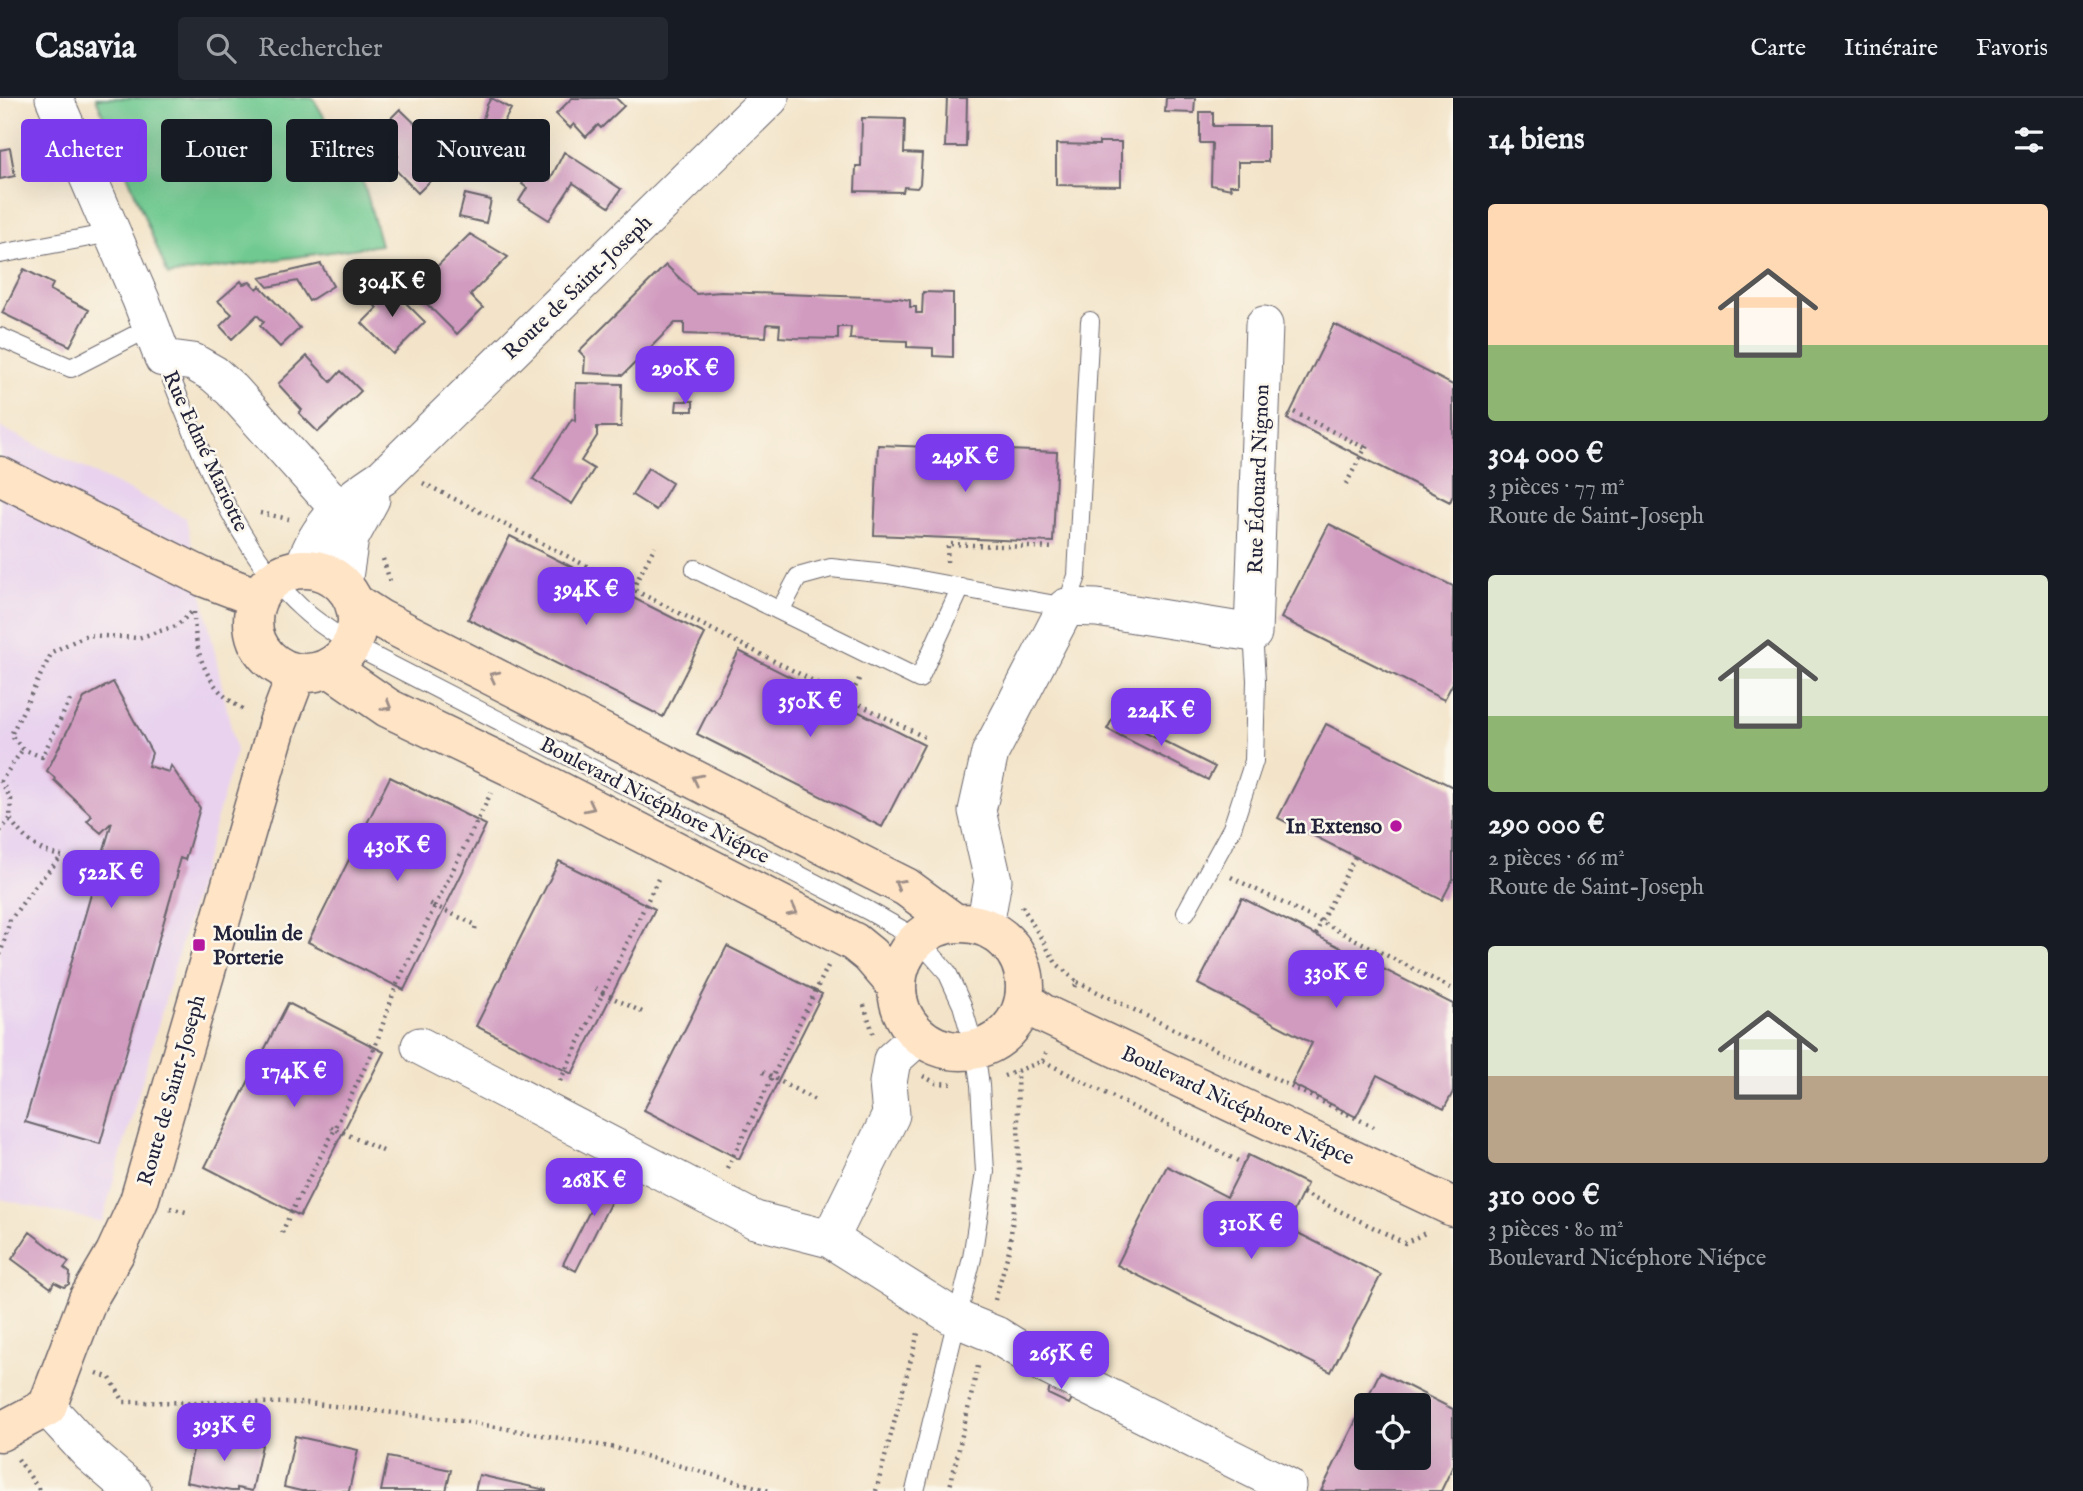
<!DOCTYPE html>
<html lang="fr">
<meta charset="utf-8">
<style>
:root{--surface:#171b24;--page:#242831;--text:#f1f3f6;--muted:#9ea1a6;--line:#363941;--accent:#7c3aed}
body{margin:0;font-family:"IM FELL English",serif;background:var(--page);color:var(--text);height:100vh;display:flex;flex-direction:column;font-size:26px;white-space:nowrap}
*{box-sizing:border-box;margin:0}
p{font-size:23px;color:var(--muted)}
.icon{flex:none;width:38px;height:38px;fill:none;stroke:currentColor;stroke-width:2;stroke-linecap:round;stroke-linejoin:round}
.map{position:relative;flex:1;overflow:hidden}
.drawer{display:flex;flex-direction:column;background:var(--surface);width:630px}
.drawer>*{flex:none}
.guide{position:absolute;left:21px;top:21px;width:665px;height:63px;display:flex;gap:14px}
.controls{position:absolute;left:1354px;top:1295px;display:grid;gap:14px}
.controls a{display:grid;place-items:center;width:77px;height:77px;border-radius:7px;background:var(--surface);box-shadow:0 7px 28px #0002;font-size:35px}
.price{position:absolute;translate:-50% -60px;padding:0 16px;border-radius:14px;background:var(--accent);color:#fff;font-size:23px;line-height:46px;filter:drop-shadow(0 2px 4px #0008)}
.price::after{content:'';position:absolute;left:50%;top:42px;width:21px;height:16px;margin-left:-10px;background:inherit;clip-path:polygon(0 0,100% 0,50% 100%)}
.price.on{background:#222;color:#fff}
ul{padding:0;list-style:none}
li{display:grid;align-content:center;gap:14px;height:371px;padding:0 35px}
li span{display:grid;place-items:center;height:217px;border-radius:7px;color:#555}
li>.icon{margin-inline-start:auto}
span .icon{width:126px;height:126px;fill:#fffc;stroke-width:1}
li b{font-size:30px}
h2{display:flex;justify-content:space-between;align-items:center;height:84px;padding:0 35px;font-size:30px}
.pill{padding:0 24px;border-radius:7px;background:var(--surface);box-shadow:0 7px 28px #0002;font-size:24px;line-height:63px}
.pill.on{background:var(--accent);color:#fff}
header{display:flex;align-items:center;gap:42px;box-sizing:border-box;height:98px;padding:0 35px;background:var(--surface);border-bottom:2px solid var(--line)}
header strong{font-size:33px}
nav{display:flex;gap:38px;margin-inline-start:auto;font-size:24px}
.search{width:490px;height:63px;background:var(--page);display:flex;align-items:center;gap:18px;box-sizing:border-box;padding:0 24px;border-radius:7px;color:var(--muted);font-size:26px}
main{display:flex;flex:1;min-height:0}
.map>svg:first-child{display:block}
.built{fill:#e8d2ee}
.green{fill:#6fc990;stroke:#487666;stroke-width:2}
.building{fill:#d19bc0;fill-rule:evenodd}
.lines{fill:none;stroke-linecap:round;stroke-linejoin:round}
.lane-casing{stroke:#6b666d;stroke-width:20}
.street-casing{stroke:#6b666d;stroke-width:39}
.secondary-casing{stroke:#6b666d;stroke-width:41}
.path{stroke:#6b666d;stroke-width:4.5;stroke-dasharray:2 5;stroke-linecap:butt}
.lane{stroke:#fff;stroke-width:18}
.street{stroke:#fff;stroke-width:37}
.secondary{stroke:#ffe4c6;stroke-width:38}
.oneway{stroke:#9c8d87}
.poi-dot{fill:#b5179e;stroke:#fbf7ec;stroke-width:2.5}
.labels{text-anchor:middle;stroke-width:5;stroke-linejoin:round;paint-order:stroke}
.street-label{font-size:21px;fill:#22223b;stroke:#fbf7ec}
.poi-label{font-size:21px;font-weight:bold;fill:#22223b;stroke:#fbf7ec;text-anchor:end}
</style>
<header>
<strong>Casavia</strong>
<div class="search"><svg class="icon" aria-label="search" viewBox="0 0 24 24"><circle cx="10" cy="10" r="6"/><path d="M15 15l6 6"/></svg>Rechercher</div>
<nav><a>Carte</a><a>Itinéraire</a><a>Favoris</a></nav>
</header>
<main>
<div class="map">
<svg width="1453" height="1393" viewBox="0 0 1453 1393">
<rect width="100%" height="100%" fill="#fbf7ec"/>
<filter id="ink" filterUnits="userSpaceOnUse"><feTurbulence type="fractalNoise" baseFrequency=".0143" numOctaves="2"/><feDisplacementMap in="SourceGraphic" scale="14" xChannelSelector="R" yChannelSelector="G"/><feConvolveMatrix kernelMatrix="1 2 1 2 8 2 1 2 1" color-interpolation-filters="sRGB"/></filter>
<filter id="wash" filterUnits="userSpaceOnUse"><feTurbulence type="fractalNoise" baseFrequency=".00686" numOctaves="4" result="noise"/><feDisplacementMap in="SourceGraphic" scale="28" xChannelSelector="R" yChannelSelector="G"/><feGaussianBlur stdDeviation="1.57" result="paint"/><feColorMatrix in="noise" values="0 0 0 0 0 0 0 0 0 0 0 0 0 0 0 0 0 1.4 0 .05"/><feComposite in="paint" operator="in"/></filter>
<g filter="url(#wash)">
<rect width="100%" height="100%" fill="#f3e4c9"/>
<!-- built -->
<path class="built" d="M0 329 186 420 236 653 102 1124 0 1101Z"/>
<!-- green -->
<path class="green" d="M96 0H313L365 89 381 147 168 177Z"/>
<g id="blocks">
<!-- building -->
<path class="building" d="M491 0 511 11 495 40 479 35 487 7Z
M572 0H616L624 8 601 30 598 27 586 39 574 26 570 30 556 16Z
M947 0H967L966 49H945Z
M1166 0H1195L1194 15 1165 14Z
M400 11 428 38 433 33 461 62 441 83 436 77 418 95 390 66 398 58 375 36Z
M1200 14H1213V28H1268V64H1238V87H1230L1231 91 1211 87 1212 45H1200Z
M862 20 905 21 904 55 922 56 920 86 917 90 904 89 903 94 855 93 856 68H861Z
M1099 44H1121V88L1056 87V46L1099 47Z
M10 50 15 78 0 81V52Z
M564 54 621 91 609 109 573 85 549 122 519 103 527 90 522 86 533 70 550 82Z
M465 96 491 102 486 125 459 119Z
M470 136 508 159 470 197 483 210 457 236 413 192Z
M321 166 333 188 309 203 297 183 268 189 260 180Z
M666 167 696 196 721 194 898 200 910 202V209H916V215H922L923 194 953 195V259L933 258V250L907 249V243L850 241 851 229H838V241L794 240 779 239 780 227 767 226 766 239 684 236V225H675L623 277 584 275 585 259 579 253Z
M24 171 53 186 50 192 89 212 70 248 2 215Z
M241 183 243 186 250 184 257 191 260 188 300 230 280 249 260 228 264 224 257 217 232 241 220 228 232 216 218 203Z
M385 184 425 224 393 256 362 225 377 210 368 200Z
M1334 226 1453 287V397L1450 404 1287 321Z
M307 258 331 284 341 273 361 293 318 334 299 315 302 312 278 286Z
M576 285 622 286 621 329H597V338L581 363 594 371 572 406 533 381 572 321 575 323Z
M677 303H693V313H676Z
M878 347 1057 354 1053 444 874 437Z
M648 370 672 385 656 412 632 397Z
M1329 426 1453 488V585L1444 602 1281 520Z
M510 438 705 536 663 619 468 521Z
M739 553 924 647 882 729 697 636Z
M113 584 152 655 148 668 169 674 171 668 200 710 185 762 180 760 176 774H178L100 1046 25 1024 112 724 101 735 87 723 92 718 54 682 55 680 47 673 84 600Z
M1114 618 1215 669 1208 682 1107 631Z
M1326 626 1453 689V781L1442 802 1278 720Z
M390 679 486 727 404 892 308 844Z
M559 763 655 811 572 976 476 928Z
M1242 800 1453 906V994L1444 1011 1377 977 1356 1019 1292 986 1312 945 1198 886Z
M727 848 822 896 739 1061 644 1012Z
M288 905 384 954 300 1118 205 1069Z
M1248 1057 1307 1086 1286 1129 1381 1177 1331 1274 1117 1167 1167 1068 1227 1099Z
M613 1067 626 1074 576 1173 563 1166Z
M30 1134 69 1164 64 1170 70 1175 69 1186 64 1189 54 1184 51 1190 12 1161Z
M1380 1274 1453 1311V1368L1441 1393H1321ZM1367 1307H1419V1360H1367Z
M1053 1279 1076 1294 1069 1306 1048 1296Z
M197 1333 262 1347 252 1393 237 1390V1393H231L186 1384Z
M295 1338 358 1352 349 1393H301L284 1389Z
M388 1359 451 1372 446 1393H381Z
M479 1377 546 1392V1393H475Z"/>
</g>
</g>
<g filter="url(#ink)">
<use href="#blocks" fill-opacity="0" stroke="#6b666d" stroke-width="2"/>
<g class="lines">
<defs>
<path id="lane" d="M0 156 111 135
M0 239 71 270 151 229
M163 260C198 346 235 454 308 516 321 527 337 537 352 547L869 813 918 841 947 874 962 907 975 952 980 987 985 1074 972 1160 915 1393
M695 471 780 513 798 479 831 470 887 476 1066 509 1077 478 1090 223
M780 513 919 581 961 489
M1186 814 1232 730 1254 663 1256 582 1253 535"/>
<path id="street" d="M54 0 141 202 163 260 193 264 214 276 232 292 327 398 359 422
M303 471C318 425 344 404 383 379L770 0
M343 486 350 440 371 401
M985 828 993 782 977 713 990 655 1066 509 1097 510 1253 535 1264 227
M420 948 755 1122 830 1141 957 1221 996 1237 1045 1267 1287 1388
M830 1141 891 1017 888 985 892 962 919 938
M47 1309 91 1357 133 1393"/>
<path id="secondary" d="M0 378 203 479 258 500
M253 523a52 52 0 1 1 104 0a52 52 0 1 1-104 0Z
M355 505 380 521 886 779 906 789 955 825
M330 570 388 610 532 679 854 844 870 857 896 887
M897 889a64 64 0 1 1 128 0a64 64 0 1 1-128 0Z
M1025 903 1042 915 1453 1109
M0 1334 47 1309 88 1201 115 1155 139 1103 278 625 297 575"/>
</defs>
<!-- lane casing -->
<use href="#lane" class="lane-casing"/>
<!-- street casing -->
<use href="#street" class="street-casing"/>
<!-- secondary casing -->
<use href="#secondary" class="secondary-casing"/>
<!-- path -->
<path class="path" d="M1294 314 1365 350
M423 385 928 641
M1346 386 1369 343
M260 415 289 421
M383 461 391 486
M947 464 948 446 1055 450
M629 498 655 448
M194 514C194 555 207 594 247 613
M70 602 42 659 23 651 11 637 52 554 87 537 138 540 176 528 193 513
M846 608 861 577
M0 733 10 721
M1355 759 1321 824 1453 891
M1231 779 1321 824 1316 837
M1022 808 1056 865 1077 884 1074 892
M475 831 476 827 435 808 491 695
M0 857 10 822 35 788 62 758C38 754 24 741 10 721L11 701 1 683 23 651
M1077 884 1374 1029
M864 907 873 935
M642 914 603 895 658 781
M1043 963 1244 1066
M763 974 815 1002
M923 978 936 985 955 986
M1004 978 1043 963 1046 955
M560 983 603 895 595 890
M383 1053 335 1031 375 949 396 888 435 808 427 804
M727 1070 828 868
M1303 1095 1405 1145 1425 1135
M170 1110 190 1115
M282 1135 290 1116 335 1031 327 1027
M995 1202 1009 1152 1019 1070 1017 973
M97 1275 110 1280 124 1304 308 1305 462 1323 616 1350 770 1393
M18 1361 40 1393
M876 1393 918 1235
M949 1393 979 1264"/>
<!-- lane -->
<use href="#lane" class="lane"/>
<!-- street -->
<use href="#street" class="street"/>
<!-- secondary -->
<use href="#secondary" class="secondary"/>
</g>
<!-- one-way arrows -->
<defs><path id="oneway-chevron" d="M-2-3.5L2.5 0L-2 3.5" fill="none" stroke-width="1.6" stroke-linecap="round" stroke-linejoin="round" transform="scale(1.75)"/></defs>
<g class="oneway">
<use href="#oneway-chevron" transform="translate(494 578) rotate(-153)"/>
<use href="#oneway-chevron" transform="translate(387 608) rotate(31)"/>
<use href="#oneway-chevron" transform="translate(697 681) rotate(-153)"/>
<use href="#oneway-chevron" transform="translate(590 709) rotate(27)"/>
<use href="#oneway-chevron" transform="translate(899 786) rotate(-150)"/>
<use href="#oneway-chevron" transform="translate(793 813) rotate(27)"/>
</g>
</g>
<!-- markers -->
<g class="poi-dot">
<circle cx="1396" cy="728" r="7"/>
<rect x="192" y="840" width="14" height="14" rx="3.5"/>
</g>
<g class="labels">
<!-- street labels -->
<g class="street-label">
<text transform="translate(577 189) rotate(-44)" y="7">Route de Saint-Joseph</text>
<text transform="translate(206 353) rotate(65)" y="7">Rue Edmé Mariotte</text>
<text transform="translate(1258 381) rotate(-88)" y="7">Rue Édouard Nignon</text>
<text transform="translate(655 702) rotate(27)" y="7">Boulevard Nicéphore Niépce</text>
<text transform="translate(171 992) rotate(-74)" y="7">Route de Saint-Joseph</text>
<text transform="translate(1238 1007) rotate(25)" y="7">Boulevard Nicéphore Niépce</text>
</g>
<!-- poi labels -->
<g class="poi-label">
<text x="1382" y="735">In Extenso</text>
<text x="213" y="842" text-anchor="start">Moulin de<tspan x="213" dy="24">Porterie</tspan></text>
</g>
</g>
</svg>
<div class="controls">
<a><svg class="icon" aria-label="locate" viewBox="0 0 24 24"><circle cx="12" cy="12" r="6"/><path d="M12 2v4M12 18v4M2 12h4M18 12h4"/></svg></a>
</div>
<b class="price on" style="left:392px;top:221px">304K €</b>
<b class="price" style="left:685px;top:308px">290K €</b>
<b class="price" style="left:965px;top:396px">249K €</b>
<b class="price" style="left:586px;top:529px">394K €</b>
<b class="price" style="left:810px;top:641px">350K €</b>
<b class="price" style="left:1161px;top:650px">224K €</b>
<b class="price" style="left:397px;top:785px">430K €</b>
<b class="price" style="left:111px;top:812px">522K €</b>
<b class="price" style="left:1336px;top:912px">330K €</b>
<b class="price" style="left:294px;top:1011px">174K €</b>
<b class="price" style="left:594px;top:1120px">268K €</b>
<b class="price" style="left:1251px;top:1163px">310K €</b>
<b class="price" style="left:1061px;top:1293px">265K €</b>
<b class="price" style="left:224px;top:1365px">393K €</b>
<div class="guide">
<a class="pill on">Acheter</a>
<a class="pill">Louer</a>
<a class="pill">Filtres</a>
<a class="pill">Nouveau</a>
</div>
</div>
<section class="drawer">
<h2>14 biens<svg class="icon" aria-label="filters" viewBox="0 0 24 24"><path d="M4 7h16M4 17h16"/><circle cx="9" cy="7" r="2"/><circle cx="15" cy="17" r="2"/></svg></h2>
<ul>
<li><span style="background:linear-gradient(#ffd9b3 65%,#8fb573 0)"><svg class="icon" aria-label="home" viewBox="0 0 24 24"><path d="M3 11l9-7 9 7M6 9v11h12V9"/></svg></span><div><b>304 000 €</b><p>3 pièces · 77 m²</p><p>Route de Saint-Joseph</p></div></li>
<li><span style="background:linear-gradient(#dfe7d0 65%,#8fb573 0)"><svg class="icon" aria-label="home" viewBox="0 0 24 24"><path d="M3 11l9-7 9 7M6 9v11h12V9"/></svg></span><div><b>290 000 €</b><p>2 pièces · 66 m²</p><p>Route de Saint-Joseph</p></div></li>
<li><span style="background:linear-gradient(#dfe7d0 60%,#b9a48a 0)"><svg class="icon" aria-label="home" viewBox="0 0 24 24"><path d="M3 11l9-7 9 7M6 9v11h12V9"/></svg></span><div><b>310 000 €</b><p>3 pièces · 80 m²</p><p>Boulevard Nicéphore Niépce</p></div></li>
</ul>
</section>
</main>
